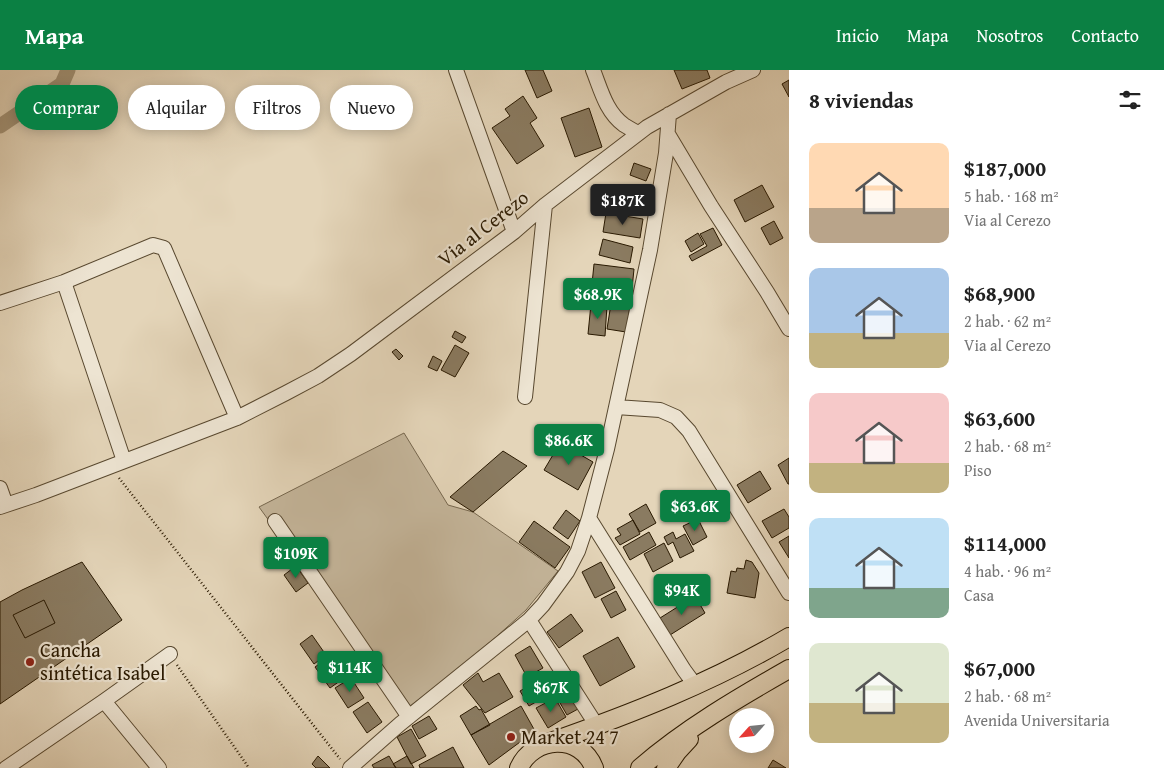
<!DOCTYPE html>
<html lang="es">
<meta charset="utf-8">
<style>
:root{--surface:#fff;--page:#f2f2f2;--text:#222;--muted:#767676;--accent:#0b8043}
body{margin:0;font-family:"Gentium Book Plus",serif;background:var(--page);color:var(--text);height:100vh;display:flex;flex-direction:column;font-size:19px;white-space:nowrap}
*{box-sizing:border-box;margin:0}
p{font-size:16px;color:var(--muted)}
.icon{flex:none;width:28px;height:28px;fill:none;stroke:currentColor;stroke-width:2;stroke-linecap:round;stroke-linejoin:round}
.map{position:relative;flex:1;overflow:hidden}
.side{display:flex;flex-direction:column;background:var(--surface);width:375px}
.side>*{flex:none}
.hud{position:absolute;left:15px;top:15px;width:475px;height:45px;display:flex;gap:10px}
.needle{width:32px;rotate:243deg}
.fabs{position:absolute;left:729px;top:638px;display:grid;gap:10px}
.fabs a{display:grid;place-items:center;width:45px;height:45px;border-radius:50%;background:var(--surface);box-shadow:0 2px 12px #0003;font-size:25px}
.price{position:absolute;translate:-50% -42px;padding:0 11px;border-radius:5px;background:var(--accent);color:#fff;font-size:16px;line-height:32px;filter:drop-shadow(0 1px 2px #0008)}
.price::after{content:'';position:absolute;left:50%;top:30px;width:15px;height:11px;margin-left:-8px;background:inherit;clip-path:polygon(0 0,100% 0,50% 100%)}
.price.selected{background:#222;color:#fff}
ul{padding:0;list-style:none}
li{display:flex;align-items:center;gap:15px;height:125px;padding:0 20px}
li span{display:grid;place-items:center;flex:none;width:140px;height:100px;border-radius:10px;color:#555}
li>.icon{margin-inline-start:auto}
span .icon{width:60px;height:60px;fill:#fffc;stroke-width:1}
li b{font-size:21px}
h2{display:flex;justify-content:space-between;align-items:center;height:60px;padding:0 20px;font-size:21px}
.chip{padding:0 18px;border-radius:22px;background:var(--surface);box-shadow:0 2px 12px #0003;font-size:18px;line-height:45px}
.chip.selected{background:var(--accent);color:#fff}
header{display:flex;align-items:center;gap:30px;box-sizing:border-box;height:70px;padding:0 25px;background:var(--accent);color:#fff}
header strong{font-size:24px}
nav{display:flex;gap:28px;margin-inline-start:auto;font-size:18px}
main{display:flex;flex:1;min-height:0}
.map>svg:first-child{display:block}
.green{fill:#c4b59a;stroke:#76674e}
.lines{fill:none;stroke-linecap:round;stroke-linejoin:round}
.canal{stroke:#a4957a;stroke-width:15}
.building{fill:#8a7b61;stroke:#291901}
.minor-casing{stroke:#58482f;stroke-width:16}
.major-casing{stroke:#291901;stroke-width:20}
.path{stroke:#291901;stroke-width:2.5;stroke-dasharray:1 2.5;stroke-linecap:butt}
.minor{stroke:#ede4d2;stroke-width:14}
.major{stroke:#e4d5b9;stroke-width:18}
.poi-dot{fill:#8f2418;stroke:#ede4d2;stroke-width:2}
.labels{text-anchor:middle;stroke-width:4.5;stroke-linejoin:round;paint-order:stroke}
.street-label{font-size:20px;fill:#291901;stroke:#ede4d2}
.poi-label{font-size:20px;fill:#291901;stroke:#ede4d2;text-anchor:start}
</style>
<header>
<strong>Mapa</strong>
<nav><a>Inicio</a><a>Mapa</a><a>Nosotros</a><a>Contacto</a></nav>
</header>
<main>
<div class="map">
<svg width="789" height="698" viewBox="0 0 789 698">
<rect width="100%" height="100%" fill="#e4d5b9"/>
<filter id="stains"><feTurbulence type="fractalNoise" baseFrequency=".004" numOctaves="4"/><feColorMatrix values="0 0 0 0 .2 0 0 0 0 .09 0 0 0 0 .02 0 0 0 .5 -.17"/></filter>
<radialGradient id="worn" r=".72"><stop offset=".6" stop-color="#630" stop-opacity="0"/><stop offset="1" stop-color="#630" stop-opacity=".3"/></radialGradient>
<!-- green -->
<path class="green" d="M404 363 448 435 473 442 558 501 526 540 496 567 449 607 406 639 259 437Z"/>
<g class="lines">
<!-- canal -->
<path class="canal" d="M0 56 62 14 68 0"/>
</g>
<!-- building -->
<path class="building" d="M525 0H543L552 21 537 28Z
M674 0H707L710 8 682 19Z
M789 10V27L782 14Z
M523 26 537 48 530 53 544 76 517 94 492 58 510 46 505 39Z
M589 38 602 77 575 87 561 48Z
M634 93 651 99 646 111 630 105Z
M762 115 774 137 745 152 734 130Z
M623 119 647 122 644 142 620 139Z
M606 143 643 149 640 168 603 162Z
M774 151 783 168 770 175 761 158Z
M713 158 722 175 692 191 689 186 707 176 700 164Z
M698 163 704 174 691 182 685 171Z
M603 169 633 177 630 193 599 185Z
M594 194 634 199 632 219 592 214Z
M593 215 611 217 610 232 592 230Z
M613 221 632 224 626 262 607 259Z
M591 234 607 236 605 266 588 264Z
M455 261 466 267 462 273 452 267Z
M455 275 469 283 455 307 441 300Z
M396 279 403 286 399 290 392 282Z
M433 286 442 291 437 301 428 297Z
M560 373 593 392 578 420 544 400Z
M503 381 527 396 473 442 450 427Z
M789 388V414H788L778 395Z
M760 401 771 419 748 433 737 415Z
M646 434 656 453 640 462 629 444Z
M784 439 789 447V458L772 468 762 451Z
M566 440 580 451 568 469 553 458Z
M698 449 707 467 693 475 683 456Z
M633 450 640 464 620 475 615 468 621 465 617 459Z
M534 451 570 477 555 498 519 472Z
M649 462 656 475 630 490 623 477Z
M673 462 676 469 685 464 694 481 680 488 673 472 668 475 664 467Z
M789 466V488L779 472Z
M664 473 673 491 653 502 644 484Z
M746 490 752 492 759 503 755 528 727 523 731 501 736 502 737 498 744 499Z
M82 492 122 550 0 634V532L22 520Z
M601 492 615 518 595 528 582 502Z
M296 496 308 513 296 522 284 505Z
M616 521 626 540 611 548 601 529Z
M695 526 705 543 670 565 660 548Z
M44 530 55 553 25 568 13 545Z
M571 544 583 561 559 578 547 562Z
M312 565 326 585 314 594 300 574Z
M618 567 635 597 600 616 583 586Z
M530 576 543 598 527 607 515 585Z
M332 585 347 606 330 618 315 597Z
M478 603 483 612 499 603 513 627 485 643 463 615Z
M544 607 553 622 529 636 520 621Z
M351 608 364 628 348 638 335 618Z
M567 620 578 639 567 645 556 626Z
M555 628 566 647 548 658 536 638Z
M368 632 382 652 367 663 353 642Z
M476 636 479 640 481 639 490 655 471 665 460 646Z
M521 636 535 661 489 695 471 665Z
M429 646 437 659 419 669 412 656Z
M411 659 426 686 411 694 397 667Z
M453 677 464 698H420L419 695Z
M318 686 330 698H316L312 694Z
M389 686 396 698H374L372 695Z
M407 686 414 698H396L393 694Z
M773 690 786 698H768Z"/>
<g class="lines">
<defs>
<path id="minor" d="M456 0 514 162
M593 0C601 20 606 42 624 55 629 58 634 61 638 63
M668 64 711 136 767 222 789 259
M64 212 124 391
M0 233 64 212 153 175 164 178 237 348
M525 327 545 135
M616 337 660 340 676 347 689 361 789 523
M0 418 6 435
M0 437 36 425 237 348 286 323 318 306 351 284 514 162 545 135 647 57 726 12 753 0
M589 448 684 600 695 615
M275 451 409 647
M529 550 597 656
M104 631 159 698
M6 698 104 631 170 584
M350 698 400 654 529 550 543 535 567 502 578 481 589 448 607 379 650 180 666 83 669 44"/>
<path id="major" d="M548 673C631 644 713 612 789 567
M519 698C533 666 581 663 594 698
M640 698C685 659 738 628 789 599
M666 698 677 682 689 669"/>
</defs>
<!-- minor casing -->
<use href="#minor" class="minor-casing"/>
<!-- major casing -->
<use href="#major" class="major-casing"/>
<!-- path -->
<path class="path" d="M119 408 340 689
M177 595 249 698"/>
<!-- minor -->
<use href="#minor" class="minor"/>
<!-- major -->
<use href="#major" class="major"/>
</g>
<!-- markers -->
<g class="poi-dot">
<circle cx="30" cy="592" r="5"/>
<circle cx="511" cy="667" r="5"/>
</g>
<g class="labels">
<!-- street labels -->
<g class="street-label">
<text transform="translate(483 158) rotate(-38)" y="7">Via al Cerezo</text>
</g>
<!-- poi labels -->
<g class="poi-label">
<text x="40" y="587">Cancha<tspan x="40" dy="23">sintética Isabel</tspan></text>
<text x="521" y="674">Market 24 7</text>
</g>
</g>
<rect width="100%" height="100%" filter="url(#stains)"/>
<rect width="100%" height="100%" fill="url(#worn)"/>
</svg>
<div class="fabs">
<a><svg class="needle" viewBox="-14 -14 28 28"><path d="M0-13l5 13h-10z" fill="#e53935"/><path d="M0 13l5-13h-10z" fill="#767676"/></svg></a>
</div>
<b class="price selected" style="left:623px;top:156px">$187K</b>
<b class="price" style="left:598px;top:250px">$68.9K</b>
<b class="price" style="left:569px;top:396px">$86.6K</b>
<b class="price" style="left:695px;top:462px">$63.6K</b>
<b class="price" style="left:296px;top:509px">$109K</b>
<b class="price" style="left:682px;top:546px">$94K</b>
<b class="price" style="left:350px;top:623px">$114K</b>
<b class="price" style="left:551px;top:643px">$67K</b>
<div class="hud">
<a class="chip selected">Comprar</a>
<a class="chip">Alquilar</a>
<a class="chip">Filtros</a>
<a class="chip">Nuevo</a>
</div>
</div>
<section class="side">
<h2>8 viviendas<svg class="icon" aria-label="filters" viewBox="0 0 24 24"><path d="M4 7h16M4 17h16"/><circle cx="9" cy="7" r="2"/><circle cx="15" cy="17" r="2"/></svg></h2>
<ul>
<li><span style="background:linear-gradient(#ffd9b3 65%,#b9a48a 0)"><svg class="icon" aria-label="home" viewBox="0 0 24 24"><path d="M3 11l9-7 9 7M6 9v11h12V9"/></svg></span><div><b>$187,000</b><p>5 hab. · 168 m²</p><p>Via al Cerezo</p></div></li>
<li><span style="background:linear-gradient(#a9c7e8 65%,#c2b280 0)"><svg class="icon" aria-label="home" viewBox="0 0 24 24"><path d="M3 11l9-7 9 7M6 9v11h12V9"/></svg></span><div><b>$68,900</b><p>2 hab. · 62 m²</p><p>Via al Cerezo</p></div></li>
<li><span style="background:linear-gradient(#f6c9c9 70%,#c2b280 0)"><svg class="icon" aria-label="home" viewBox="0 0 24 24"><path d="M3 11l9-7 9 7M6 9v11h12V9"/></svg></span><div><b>$63,600</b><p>2 hab. · 68 m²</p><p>Piso</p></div></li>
<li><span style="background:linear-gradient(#bfe0f5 70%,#7fa58c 0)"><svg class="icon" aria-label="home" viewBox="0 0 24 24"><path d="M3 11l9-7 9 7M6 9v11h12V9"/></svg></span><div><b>$114,000</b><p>4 hab. · 96 m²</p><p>Casa</p></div></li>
<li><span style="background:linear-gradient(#dfe7d0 60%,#c2b280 0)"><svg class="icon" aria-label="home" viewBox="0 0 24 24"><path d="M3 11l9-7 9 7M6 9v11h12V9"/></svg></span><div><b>$67,000</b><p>2 hab. · 68 m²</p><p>Avenida Universitaria</p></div></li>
</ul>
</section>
</main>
